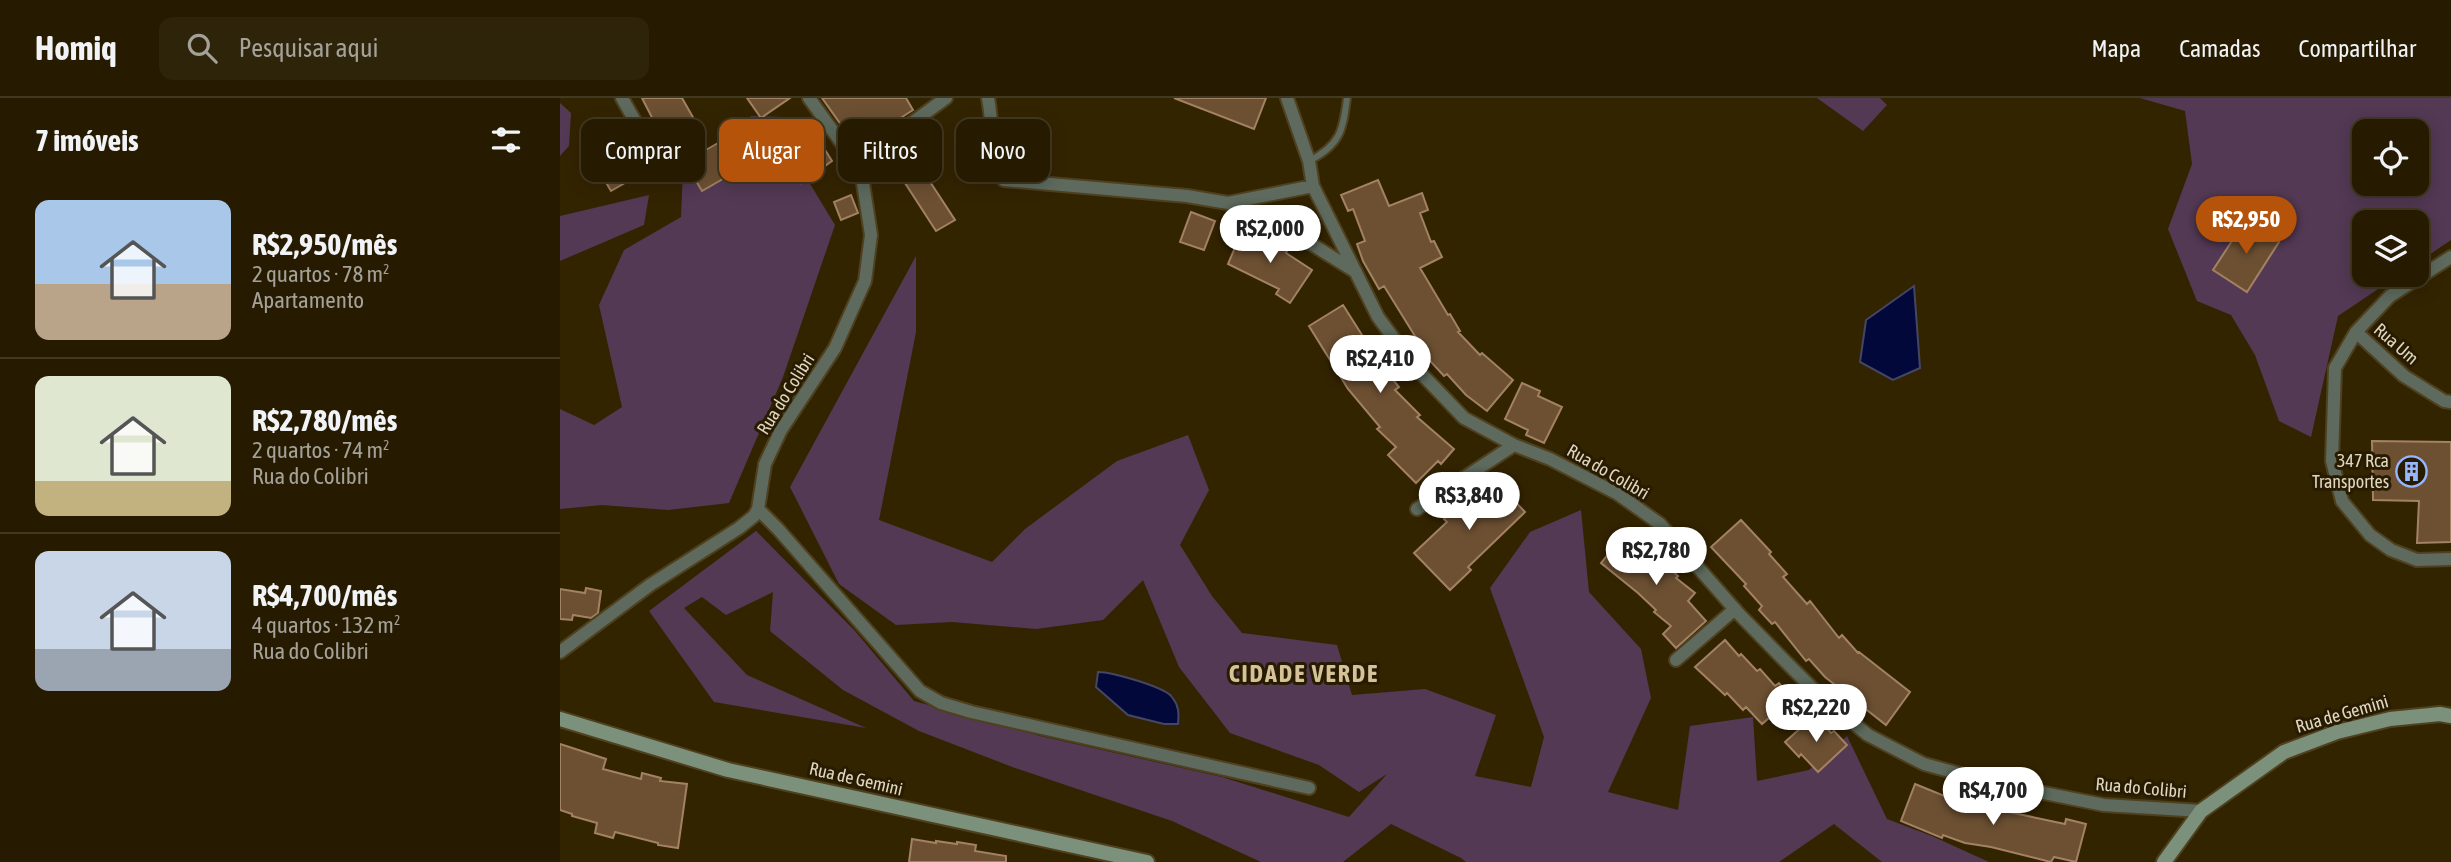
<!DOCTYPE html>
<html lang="pt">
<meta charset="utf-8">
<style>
:root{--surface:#261b00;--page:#2e240a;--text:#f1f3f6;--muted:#a4a199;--line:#423922;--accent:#b45309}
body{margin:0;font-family:"Asap Condensed",sans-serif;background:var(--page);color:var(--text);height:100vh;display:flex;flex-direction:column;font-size:26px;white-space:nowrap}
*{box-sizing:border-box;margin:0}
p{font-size:23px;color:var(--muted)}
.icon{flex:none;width:38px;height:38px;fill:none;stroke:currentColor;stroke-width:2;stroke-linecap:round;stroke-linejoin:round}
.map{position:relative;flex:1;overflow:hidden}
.side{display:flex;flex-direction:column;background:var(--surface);width:560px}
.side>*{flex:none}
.hud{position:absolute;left:21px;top:21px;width:665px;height:63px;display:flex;gap:14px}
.tools{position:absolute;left:1792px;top:21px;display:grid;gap:14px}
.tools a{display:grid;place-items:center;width:77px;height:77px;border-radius:14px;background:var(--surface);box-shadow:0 4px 18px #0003,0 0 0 2px var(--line);font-size:35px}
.price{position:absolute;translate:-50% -60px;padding:0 16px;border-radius:24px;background:#fff;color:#222;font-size:23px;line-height:46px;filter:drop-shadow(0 2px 4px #0008)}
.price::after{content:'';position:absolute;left:50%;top:42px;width:21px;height:16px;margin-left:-10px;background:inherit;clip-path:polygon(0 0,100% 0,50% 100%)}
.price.active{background:var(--accent);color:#fff}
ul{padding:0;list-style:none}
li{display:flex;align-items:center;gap:21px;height:175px;padding:0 35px}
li+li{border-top:2px solid var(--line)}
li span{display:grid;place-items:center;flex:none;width:196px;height:140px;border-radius:14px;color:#555}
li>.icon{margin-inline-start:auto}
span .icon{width:84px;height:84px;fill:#fffc;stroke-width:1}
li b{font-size:30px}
h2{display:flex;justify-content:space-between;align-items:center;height:84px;padding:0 35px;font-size:30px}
.pill{padding:0 24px;border-radius:14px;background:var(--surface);box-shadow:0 4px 18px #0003,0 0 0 2px var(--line);font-size:24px;line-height:63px}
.pill.active{background:var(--accent);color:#fff}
header{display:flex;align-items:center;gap:42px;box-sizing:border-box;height:98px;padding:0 35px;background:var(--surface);border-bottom:2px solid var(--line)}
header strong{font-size:33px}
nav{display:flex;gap:38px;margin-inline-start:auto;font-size:24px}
.search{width:490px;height:63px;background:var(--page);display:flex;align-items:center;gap:18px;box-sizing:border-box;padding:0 24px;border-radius:14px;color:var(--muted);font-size:26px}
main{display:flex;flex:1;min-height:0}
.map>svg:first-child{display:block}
.green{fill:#533954;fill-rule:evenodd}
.water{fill:#02093a;stroke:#454663;stroke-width:2}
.building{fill:#6d5032;stroke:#a28263;stroke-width:2}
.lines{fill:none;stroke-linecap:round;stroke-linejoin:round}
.lane-casing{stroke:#4f401f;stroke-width:10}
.street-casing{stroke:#4f401f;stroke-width:16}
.secondary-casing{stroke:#4f401f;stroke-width:18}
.lane{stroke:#5d6a5d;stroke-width:6}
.street{stroke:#5d6a5d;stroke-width:12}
.secondary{stroke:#7b917b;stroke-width:14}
.labels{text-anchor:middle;stroke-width:6;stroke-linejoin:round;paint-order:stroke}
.street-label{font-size:18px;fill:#e0d6c2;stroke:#271b00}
.poi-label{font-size:18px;fill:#e0d6c2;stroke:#271b00;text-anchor:end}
.district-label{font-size:24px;font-weight:bold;letter-spacing:2px;fill:#d5c299;stroke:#271b00}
</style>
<header>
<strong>Homiq</strong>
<div class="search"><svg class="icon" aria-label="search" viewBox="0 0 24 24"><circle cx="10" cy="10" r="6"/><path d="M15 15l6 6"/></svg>Pesquisar aqui</div>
<nav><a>Mapa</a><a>Camadas</a><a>Compartilhar</a></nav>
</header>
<main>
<section class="side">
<h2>7 imóveis<svg class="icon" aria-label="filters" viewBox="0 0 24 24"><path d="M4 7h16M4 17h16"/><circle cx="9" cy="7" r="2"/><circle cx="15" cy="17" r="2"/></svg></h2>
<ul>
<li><span style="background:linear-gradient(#a9c7e8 60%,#b9a48a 0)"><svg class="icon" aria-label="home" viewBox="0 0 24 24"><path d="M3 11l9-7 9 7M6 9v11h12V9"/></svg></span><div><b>R$2,950/mês</b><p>2 quartos · 78 m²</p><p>Apartamento</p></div></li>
<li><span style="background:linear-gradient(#dfe7d0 75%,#c2b280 0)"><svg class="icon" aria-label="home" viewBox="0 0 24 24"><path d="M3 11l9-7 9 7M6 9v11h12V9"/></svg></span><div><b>R$2,780/mês</b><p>2 quartos · 74 m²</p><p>Rua do Colibri</p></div></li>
<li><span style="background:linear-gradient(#c9d6e8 70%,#9aa5b1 0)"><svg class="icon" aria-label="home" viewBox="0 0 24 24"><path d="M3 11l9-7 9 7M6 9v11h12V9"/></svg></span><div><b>R$4,700/mês</b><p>4 quartos · 132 m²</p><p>Rua do Colibri</p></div></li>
</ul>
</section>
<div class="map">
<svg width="1891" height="764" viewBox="0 0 1891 764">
<rect width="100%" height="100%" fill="#332400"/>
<!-- green -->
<path class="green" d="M1257 0H1320L1327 7 1303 33Z
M1580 0H1891V142L1857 165V124H1804V177H1839L1778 218 1751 339 1719 323 1695 257 1671 217 1637 203 1608 131 1632 66 1625 13ZM1804 33H1857V86H1804Z
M0 5 11 15 9 48 0 58Z
M191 18 224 19 229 51 275 127 223 279 169 405 108 412 42 407 0 411V311L34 327 62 309 39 207 64 152 121 119 124 47 147 71Z
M89 97 84 127 0 163V118Z
M356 158V234L319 422 432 464 465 431 557 363 628 337 649 392 620 447 652 498 682 535 777 547 792 597 865 591 936 617 915 678 971 689 984 639 930 490 970 434 1021 412 1029 494 1081 551 1091 600 1048 694 1118 712 1130 628 1193 619 1197 683 1249 672 1287 638 1327 721 1372 738 1429 764H1322L1274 726 1219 764H906L901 760 831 726 783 764H701L612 723 455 670 359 633 283 592 210 533 213 494 166 517 142 499 124 510 187 577 306 630 154 604 89 513 196 433 295 533 354 603 480 638 662 679 789 719 827 676 799 694 759 667 670 635 619 569 583 482 543 522 476 531 392 524 336 527 279 486 230 389Z"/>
<!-- water -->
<path class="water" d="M1354 188 1360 270 1333 282 1300 264 1306 222Z
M538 574C552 574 605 589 612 599 619 608 619 615 618 626H604L568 617 536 589Z"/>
<!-- building -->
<path class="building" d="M82 0H122L134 21 102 39Z
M187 0H230L201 20Z
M262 0H346L353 12 328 28 330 31 321 39 301 55Z
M614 0H706L694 31Z
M247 23 272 63 241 85 216 44Z
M67 45 84 74 51 93 34 64Z
M158 45 175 74 142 93 125 64Z
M363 73 395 122 376 133 345 85Z
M818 82 829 108 862 95 868 112 860 115 871 144 874 143 882 159 860 170 888 217 890 216 900 233 898 234 920 257 922 255 953 282 927 313 906 297 887 276 884 278 871 264 824 188 819 191 803 163 797 146 805 143 793 111 788 113 781 97Z
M291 97 298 115 281 122 274 104Z
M631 114 655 123 644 152 620 144Z
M1685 123 1719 144 1687 194 1653 172Z
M682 133 711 146 713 143 728 151 726 155 752 172 730 205 716 196 719 191 668 166Z
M783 207 821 267 839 289 835 292 860 317 857 319 894 351 881 366 878 363 856 385 828 357 836 349 817 331 820 329 788 291 749 228Z
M962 285 980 293 978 298 1002 309 984 345 966 337 968 332 945 321Z
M1812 343 1891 344V444L1857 445 1859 403 1813 402Z
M929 376 965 414 908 469 911 472 890 492 854 455 887 424 884 421Z
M1181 422 1211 454 1209 456 1227 476 1223 479 1247 506 1250 503 1279 540 1282 537 1298 555 1299 554 1350 594 1326 627 1265 579 1249 561 1246 563 1215 524 1212 526 1199 512 1202 508 1184 488 1186 486 1151 449Z
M1066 434 1099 461 1118 478 1116 480 1135 495 1128 503 1146 523 1116 550 1103 536 1111 528 1094 514 1096 512 1078 495 1041 465Z
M26 490 41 493 38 515 31 520 13 517 12 522 0 521V491L25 495Z
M1165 542 1179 558 1181 556 1197 573 1200 571 1215 588 1219 585 1232 600 1202 626 1186 609 1183 612 1167 595 1165 597 1135 569Z
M1255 617 1271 635 1274 633 1287 647 1258 674 1241 656 1239 659 1225 644Z
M0 646 46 661 43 671 81 681 82 675 101 680 100 683 127 686 118 750 98 747V745L55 734 53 740 35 735 37 725 12 718V716L0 712Z
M1355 686 1399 704 1400 701 1421 708 1505 726 1506 721 1526 726 1516 764 1494 759 1491 764 1431 749 1405 745 1383 737 1382 740 1341 723Z
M352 741 376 745V743L397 746V744L416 747 415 753 446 758V764H349Z"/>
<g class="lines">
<defs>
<path id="lane" d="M749 63C780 47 783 33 787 0"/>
<path id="street" d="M62 0 105 76
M428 0C432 19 433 71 444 82L627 98 668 105 753 88
M727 0 749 63 753 88 818 219 854 268 904 320 954 347 990 361 1058 396 1100 426 1179 516 1222 560 1260 598 1308 637 1364 666 1429 684 1544 707 1641 713
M301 72 338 35 386 0
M668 105 710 120 796 174
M1891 159 1830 198 1796 234 1775 270 1772 363 1782 403 1810 437 1831 452 1857 462 1891 461
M1796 234 1844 278 1884 303 1891 304
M198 411 218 431 360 593 381 605 411 614 749 690
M857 411 954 347
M0 554 90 487 179 430 194 418 198 411 205 366 221 332 275 250 296 203 305 183 311 137 301 72 249 0
M1116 562 1175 511"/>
<path id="secondary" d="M0 621 168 672 587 764
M1604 764 1641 713 1724 654 1777 634 1830 621 1880 616 1891 618"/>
</defs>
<!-- lane casing -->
<use href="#lane" class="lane-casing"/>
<!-- street casing -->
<use href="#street" class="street-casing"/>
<!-- secondary casing -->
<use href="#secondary" class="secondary-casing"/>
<!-- lane -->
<use href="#lane" class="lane"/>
<!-- street -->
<use href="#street" class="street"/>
<!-- secondary -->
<use href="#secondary" class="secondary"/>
</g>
<!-- icons -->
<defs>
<symbol id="building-ring" viewBox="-11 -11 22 22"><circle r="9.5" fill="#271b00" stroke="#97b6fd" stroke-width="1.5"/><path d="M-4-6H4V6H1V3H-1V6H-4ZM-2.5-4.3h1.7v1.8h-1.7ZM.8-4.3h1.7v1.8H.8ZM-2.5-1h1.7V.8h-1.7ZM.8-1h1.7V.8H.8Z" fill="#97b6fd"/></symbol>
</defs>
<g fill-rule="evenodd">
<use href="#building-ring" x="1834" y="356" width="35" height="35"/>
</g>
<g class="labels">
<!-- street labels -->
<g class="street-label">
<text transform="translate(1836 246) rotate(41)" y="6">Rua Um</text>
<text transform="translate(226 296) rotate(-58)" y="6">Rua do Colibri</text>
<text transform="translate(1048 374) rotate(30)" y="6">Rua do Colibri</text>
<text transform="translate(1782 616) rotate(-16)" y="6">Rua de Gemini</text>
<text transform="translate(296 681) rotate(13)" y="6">Rua de Gemini</text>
<text transform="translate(1581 690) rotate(5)" y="6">Rua do Colibri</text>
</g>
<!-- poi labels -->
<g class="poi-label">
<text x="1829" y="369">347 Rca<tspan x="1829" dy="21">Transportes</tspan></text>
</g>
<!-- district labels -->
<g class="district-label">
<text x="744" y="584">CIDADE VERDE</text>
</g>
</g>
</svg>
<div class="tools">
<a><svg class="icon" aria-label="locate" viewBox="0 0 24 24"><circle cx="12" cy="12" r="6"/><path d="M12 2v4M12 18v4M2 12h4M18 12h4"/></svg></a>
<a><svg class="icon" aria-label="layers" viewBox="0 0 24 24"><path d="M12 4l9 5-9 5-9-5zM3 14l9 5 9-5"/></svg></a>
</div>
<b class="price active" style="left:1686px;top:158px">R$2,950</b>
<b class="price" style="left:710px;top:167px">R$2,000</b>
<b class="price" style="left:820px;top:297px">R$2,410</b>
<b class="price" style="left:909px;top:434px">R$3,840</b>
<b class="price" style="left:1096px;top:489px">R$2,780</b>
<b class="price" style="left:1256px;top:646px">R$2,220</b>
<b class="price" style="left:1433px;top:729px">R$4,700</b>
<div class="hud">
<a class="pill">Comprar</a>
<a class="pill active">Alugar</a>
<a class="pill">Filtros</a>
<a class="pill">Novo</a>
</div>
</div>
</main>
